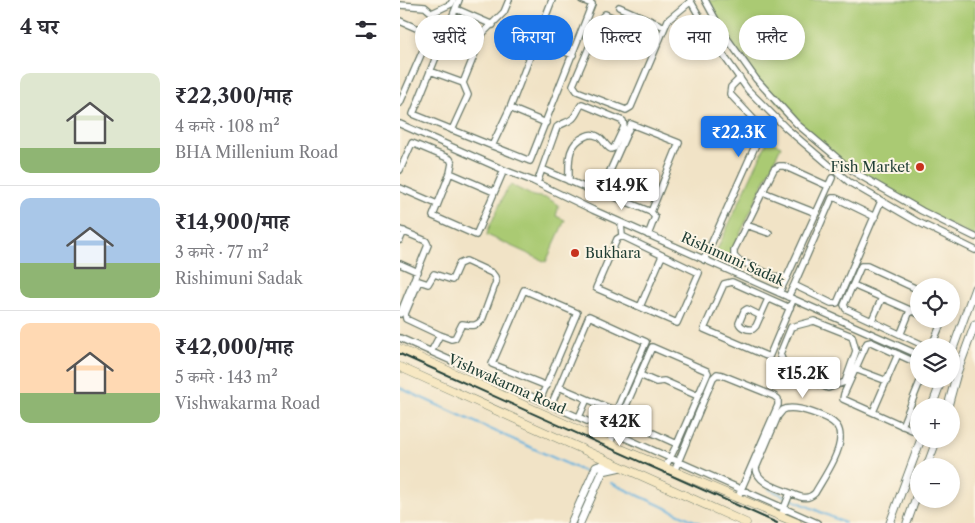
<!DOCTYPE html>
<html lang="hi">
<meta charset="utf-8">
<style>
:root{--surface:#fff;--page:#f2f2f3;--text:#2b2b33;--muted:#7c7c81;--line:#e1e1e2;--accent:#1a73e8}
body{margin:0;font-family:"Libre Caslon Text","Noto Serif Devanagari",serif;background:var(--page);color:var(--text);height:100vh;display:flex;flex-direction:column;font-size:19px;white-space:nowrap}
*{box-sizing:border-box;margin:0}
p{font-size:16px;color:var(--muted)}
.icon{flex:none;width:28px;height:28px;fill:none;stroke:currentColor;stroke-width:2;stroke-linecap:round;stroke-linejoin:round}
.map{position:relative;flex:1;overflow:hidden}
.side{display:flex;flex-direction:column;background:var(--surface);width:400px}
.side>*{flex:none}
.hud{position:absolute;left:15px;top:15px;width:475px;height:45px;display:flex;gap:10px}
.fabs{position:absolute;left:510px;top:278px;display:grid;gap:10px}
.fabs a{display:grid;place-items:center;width:50px;height:50px;border-radius:50%;background:var(--surface);box-shadow:0 2px 8px #0003;font-size:25px}
.price{position:absolute;translate:-50% -42px;padding:0 11px;border-radius:5px;background:#fff;color:#222;font-size:16px;line-height:32px;filter:drop-shadow(0 1px 2px #0008)}
.price::after{content:'';position:absolute;left:50%;top:30px;width:15px;height:11px;margin-left:-8px;background:inherit;clip-path:polygon(0 0,100% 0,50% 100%)}
.price.selected{background:var(--accent);color:#fff}
ul{padding:0;list-style:none}
li{display:flex;align-items:center;gap:15px;height:125px;padding:0 20px}
li+li{border-top:1px solid var(--line)}
li span{display:grid;place-items:center;flex:none;width:140px;height:100px;border-radius:10px;color:#555}
li>.icon{margin-inline-start:auto}
span .icon{width:60px;height:60px;fill:#fffc;stroke-width:1}
li b{font-size:21px}
h2{display:flex;justify-content:space-between;align-items:center;height:60px;padding:0 20px;font-size:21px}
.pill{padding:0 18px;border-radius:22px;background:var(--surface);box-shadow:0 2px 8px #0003;font-size:18px;line-height:45px}
.pill.selected{background:var(--accent);color:#fff}
main{display:flex;flex:1;min-height:0}
.map>svg:first-child{display:block}
.green{fill:#aaca73;stroke:#648454}
.lines{fill:none;stroke-linecap:round;stroke-linejoin:round}
.stream{stroke:#65b2de;stroke-width:2}
.minor-casing{stroke:#687767;stroke-width:8}
.tertiary-casing{stroke:#687767;stroke-width:9}
.secondary-casing{stroke:#687767;stroke-width:9}
.minor{stroke:#fff;stroke-width:5.5}
.tertiary{stroke:#fff;stroke-width:7}
.secondary{stroke:#f7e8c3;stroke-width:8}
.rail{stroke:#1f3d34;stroke-width:2}
.poi-dot{fill:#c8321e;stroke:#fcf5e5;stroke-width:2}
.labels{text-anchor:middle;stroke-width:4;stroke-linejoin:round;paint-order:stroke}
.poi-label{font-size:14px;fill:#1f3d34;stroke:#fcf5e5;text-anchor:end}
.street-label{font-size:14px;fill:#1f3d34;stroke:#fcf5e5}
</style>
<main>
<section class="side">
<h2>4 घर<svg class="icon" aria-label="filters" viewBox="0 0 24 24"><path d="M4 7h16M4 17h16"/><circle cx="9" cy="7" r="2"/><circle cx="15" cy="17" r="2"/></svg></h2>
<ul>
<li><span style="background:linear-gradient(#dfe7d0 75%,#8fb573 0)"><svg class="icon" aria-label="home" viewBox="0 0 24 24"><path d="M3 11l9-7 9 7M6 9v11h12V9"/></svg></span><div><b>₹22,300/माह</b><p>4 कमरे · 108 m²</p><p>BHA Millenium Road</p></div></li>
<li><span style="background:linear-gradient(#a9c7e8 65%,#8fb573 0)"><svg class="icon" aria-label="home" viewBox="0 0 24 24"><path d="M3 11l9-7 9 7M6 9v11h12V9"/></svg></span><div><b>₹14,900/माह</b><p>3 कमरे · 77 m²</p><p>Rishimuni Sadak</p></div></li>
<li><span style="background:linear-gradient(#ffd9b3 70%,#8fb573 0)"><svg class="icon" aria-label="home" viewBox="0 0 24 24"><path d="M3 11l9-7 9 7M6 9v11h12V9"/></svg></span><div><b>₹42,000/माह</b><p>5 कमरे · 143 m²</p><p>Vishwakarma Road</p></div></li>
</ul>
</section>
<div class="map">
<svg width="575" height="523" viewBox="0 0 575 523">
<rect width="100%" height="100%" fill="#fcf5e5"/>
<filter id="ink" filterUnits="userSpaceOnUse"><feTurbulence type="fractalNoise" baseFrequency=".02" numOctaves="2"/><feDisplacementMap in="SourceGraphic" scale="10" xChannelSelector="R" yChannelSelector="G"/><feConvolveMatrix kernelMatrix="1 2 1 2 8 2 1 2 1" color-interpolation-filters="sRGB"/></filter>
<filter id="wash" filterUnits="userSpaceOnUse"><feTurbulence type="fractalNoise" baseFrequency=".0096" numOctaves="4" result="noise"/><feDisplacementMap in="SourceGraphic" scale="20" xChannelSelector="R" yChannelSelector="G"/><feGaussianBlur stdDeviation="1.12" result="paint"/><feColorMatrix in="noise" values="0 0 0 0 0 0 0 0 0 0 0 0 0 0 0 0 0 1.4 0 .05"/><feComposite in="paint" operator="in"/></filter>
<g filter="url(#wash)">
<rect width="100%" height="100%" fill="#f1e3c6"/>
<!-- green -->
<path class="green" d="M305 0H575V237L518 209 447 167 411 136 363 87 327 39Z
M368 140 381 146 328 260 315 254Z
M111 185 133 196 147 198 159 205 156 216 165 220 146 262 87 235 88 230 106 191Z"/>
<g class="lines">
<!-- stream -->
<path class="stream" d="M0 388 185 472
M211 483 299 523
M369 489 445 523"/>
</g>
</g>
<g filter="url(#ink)">
<g class="lines">
<defs>
<path id="minor" d="M59 0 13 114 130 161 192 4 182 0
M290 0 314 42 348 90 386 128 449 182 516 221 575 250
M305 0 322 31 356 79 397 124 454 172 522 211 575 237
M0 5 25 7 32 13 51 4 53 0
M219 7 265 27
M56 9 93 25
M0 21 30 34 0 103
M260 39 205 14 202 17 173 85 177 91 226 110 231 107 268 20 290 2
M136 40 173 55
M30 71 63 83
M110 108 146 123
M0 124 104 170 133 181 193 210 519 355
M52 130 68 95 63 83 83 33 104 12 109 0
M92 146 110 108 152 0
M142 169 157 127C162 123 167 123 172 119 177 115 178 108 182 104L223 121 224 127 214 148 211 149C205 146 203 138 197 136 193 134 190 134 186 136 166 144 169 163 169 181
M0 170 12 143 50 159 52 163 50 173
M137 183 142 169 186 188
M428 186 384 166H379L374 169 334 250V256L338 260 378 278 387 277 432 178
M0 188 37 204
M94 192 50 173 33 216 76 235 104 170
M363 192 416 213
M221 223 222 236 299 273 277 323 196 288 217 239 222 236
M346 225 369 233
M0 230 26 241 28 245 0 314
M248 235 255 217 251 212 279 143 231 124 201 191 251 212
M0 240 4 231
M304 260 361 133 358 124 330 94 331 87 340 78
M0 264 18 272
M394 285 432 198H436L475 217
M453 285 519 314
M519 290 467 266H461L444 305 446 309 525 346 532 345 543 319
M379 293 387 277
M388 297 394 285 431 303H437L481 201
M240 307 262 256
M390 308 332 282 324 284 304 329 369 357 393 300
M361 316 347 309 344 311 339 323C341 328 348 330 353 329L356 326 368 299
M529 319 541 324
M472 320 482 298
M414 321 452 336 456 351 445 382 428 388 386 370 380 354 391 327Z
M501 333 510 311
M0 338 417 523
M31 352 40 335 51 339 55 338 62 324C71 325 75 328 82 320L96 282 95 277 92 273 66 261 59 264 52 280 34 274 28 284 19 281 5 314 6 319 40 335
M519 364 471 342 467 343 444 394 443 399 519 433
M455 369 487 381
M240 375 256 382 264 381 298 396
M140 400 177 313 124 290 92 364 147 386
M151 405 159 387
M473 412 498 354
M179 417 187 399 216 411 246 342 189 316 159 387 187 399
M502 426 521 379
M208 430 216 411
M210 444 214 433 252 347 307 371 308 373 277 444 220 418
M265 468 277 444
M274 472 313 378 317 374 322 375 374 396 378 399V405L337 499
M381 516 390 493C400 497 407 501 415 493 423 479 441 453 440 437 440 433 439 429 437 426 430 417 394 404 383 410 382 411 379 415 378 416L356 468C357 483 378 488 390 493"/>
<path id="tertiary" d="M551 354 575 288
M532 406 542 379
M548 406 557 373 575 324
M527 466 537 439
M171 523 196 467 210 462
M180 523 203 471 221 467
M490 523 521 439
M507 523 519 489"/>
<path id="secondary" d="M0 349 221 449 397 523
M0 367 346 523"/>
</defs>
<!-- minor casing -->
<use href="#minor" class="minor-casing"/>
<!-- tertiary casing -->
<use href="#tertiary" class="tertiary-casing"/>
<!-- secondary casing -->
<use href="#secondary" class="secondary-casing"/>
<!-- minor -->
<use href="#minor" class="minor"/>
<!-- tertiary -->
<use href="#tertiary" class="tertiary"/>
<!-- secondary -->
<use href="#secondary" class="secondary"/>
<!-- rail -->
<path class="rail" d="M0 354 377 523"/>
</g>
</g>
<!-- markers -->
<g class="poi-dot">
<circle cx="520" cy="167" r="5"/>
<circle cx="175" cy="253" r="5"/>
</g>
<g class="labels">
<!-- poi labels -->
<g class="poi-label">
<text x="510" y="172">Fish Market</text>
<text x="185" y="258" text-anchor="start">Bukhara</text>
</g>
<!-- street labels -->
<g class="street-label">
<text transform="translate(333 259) rotate(24)" y="5">Rishimuni Sadak</text>
<text transform="translate(107 384) rotate(24)" y="5">Vishwakarma Road</text>
</g>
</g>
</svg>
<div class="fabs">
<a><svg class="icon" aria-label="locate" viewBox="0 0 24 24"><circle cx="12" cy="12" r="6"/><path d="M12 2v4M12 18v4M2 12h4M18 12h4"/></svg></a>
<a><svg class="icon" aria-label="layers" viewBox="0 0 24 24"><path d="M12 4l9 5-9 5-9-5zM3 14l9 5 9-5"/></svg></a>
<a>+</a>
<a>−</a>
</div>
<b class="price selected" style="left:339px;top:158px">₹22.3K</b>
<b class="price" style="left:222px;top:211px">₹14.9K</b>
<b class="price" style="left:403px;top:399px">₹15.2K</b>
<b class="price" style="left:220px;top:447px">₹42K</b>
<div class="hud">
<a class="pill">खरीदें</a>
<a class="pill selected">किराया</a>
<a class="pill">फ़िल्टर</a>
<a class="pill">नया</a>
<a class="pill">फ़्लैट</a>
</div>
</div>
</main>
